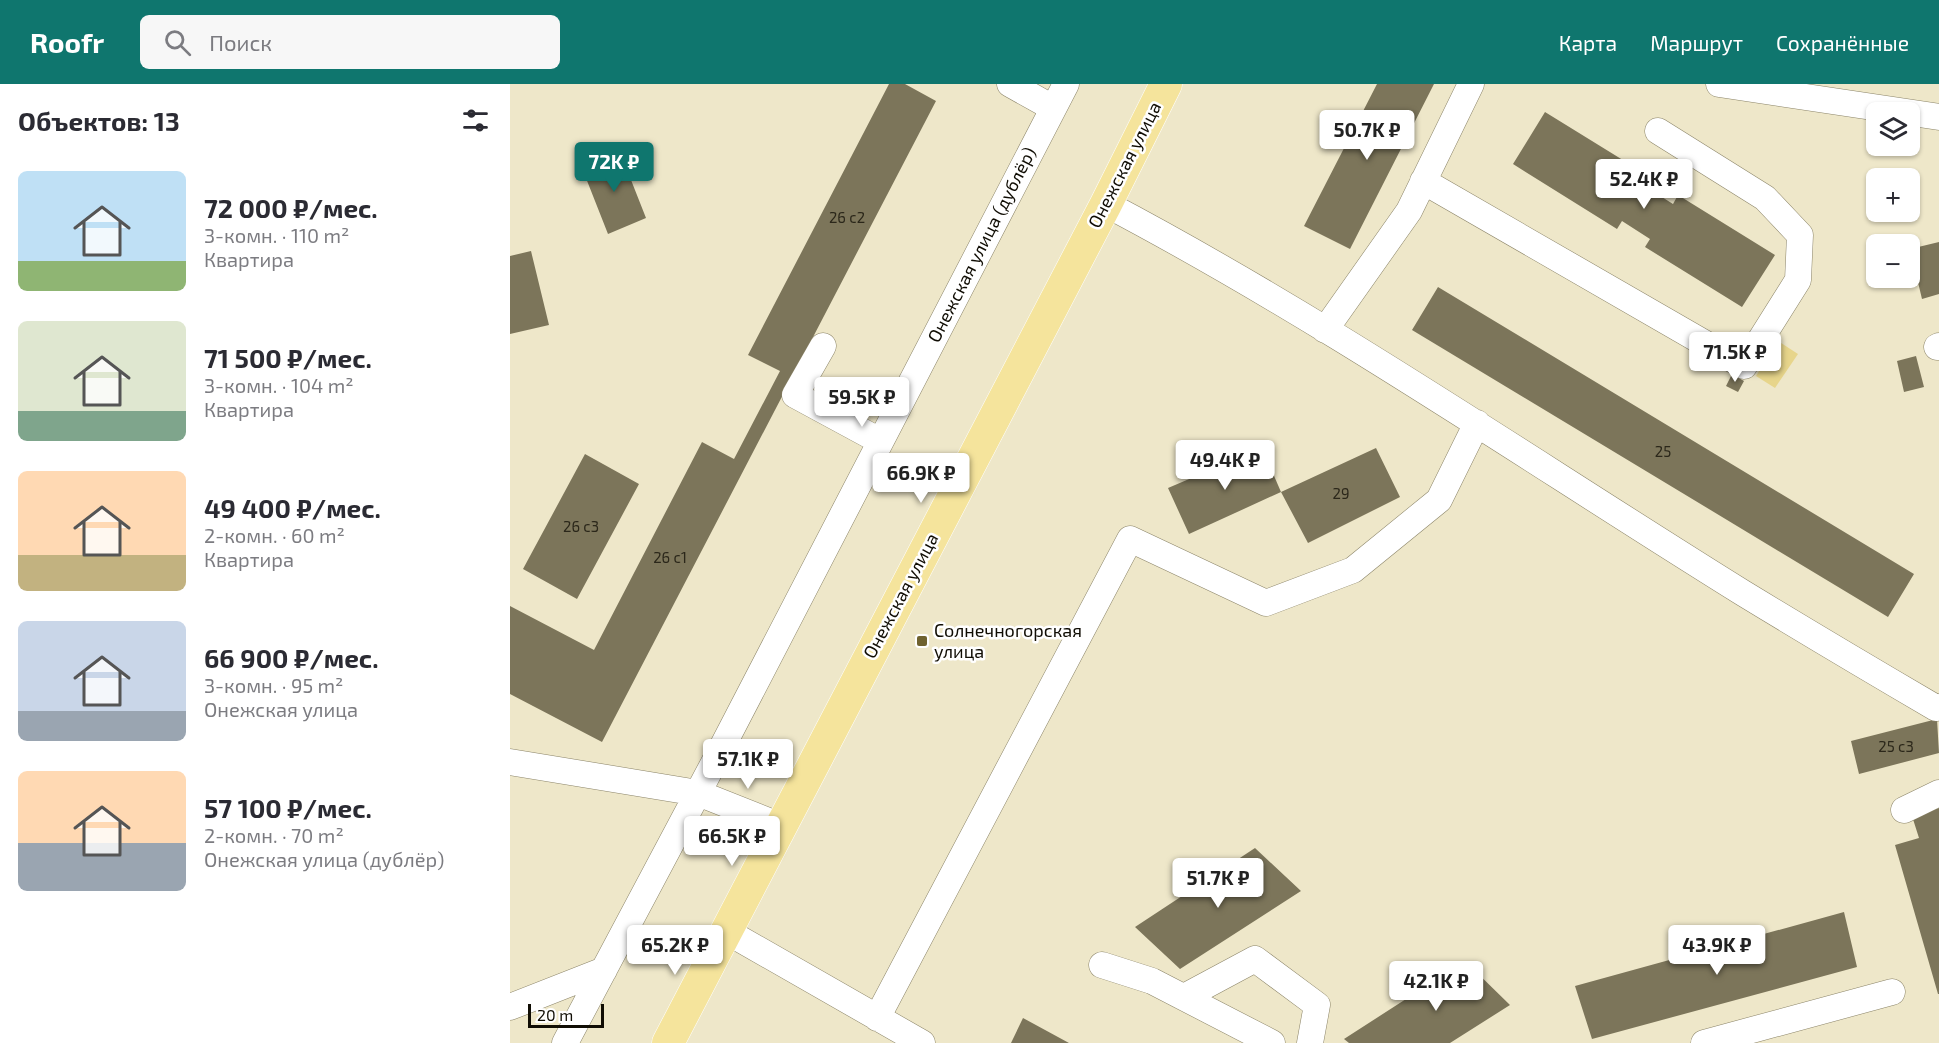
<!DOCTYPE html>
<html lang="ru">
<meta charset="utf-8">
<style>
:root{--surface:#fff;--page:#f7f7f7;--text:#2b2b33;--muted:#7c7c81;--accent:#0f766e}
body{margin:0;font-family:"Exo 2",sans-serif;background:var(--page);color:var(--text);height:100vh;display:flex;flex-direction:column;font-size:22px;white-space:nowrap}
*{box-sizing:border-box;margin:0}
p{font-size:20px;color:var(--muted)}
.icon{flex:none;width:33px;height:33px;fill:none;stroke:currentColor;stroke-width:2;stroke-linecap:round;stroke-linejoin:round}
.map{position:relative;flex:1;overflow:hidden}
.sheet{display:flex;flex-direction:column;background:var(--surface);width:510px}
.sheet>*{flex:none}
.controls{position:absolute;left:1356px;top:18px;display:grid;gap:12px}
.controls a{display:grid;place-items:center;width:54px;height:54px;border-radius:9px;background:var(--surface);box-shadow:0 2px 4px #0004;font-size:30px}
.scale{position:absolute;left:18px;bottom:15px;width:76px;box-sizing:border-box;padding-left:6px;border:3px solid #100d04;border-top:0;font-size:16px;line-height:21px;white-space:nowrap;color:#100d04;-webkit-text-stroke:4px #fff;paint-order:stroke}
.price{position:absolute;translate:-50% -51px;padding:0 14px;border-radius:6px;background:#fff;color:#222;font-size:20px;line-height:39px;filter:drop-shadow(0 2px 3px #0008)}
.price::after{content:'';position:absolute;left:50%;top:36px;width:18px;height:14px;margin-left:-9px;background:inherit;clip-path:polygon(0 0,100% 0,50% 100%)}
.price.on{background:var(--accent);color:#fff}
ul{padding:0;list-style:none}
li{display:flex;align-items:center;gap:18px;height:150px;padding:0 18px}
li span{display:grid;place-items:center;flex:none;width:168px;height:120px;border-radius:9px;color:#555}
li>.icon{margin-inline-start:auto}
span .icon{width:72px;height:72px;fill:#fffc;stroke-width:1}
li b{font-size:26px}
h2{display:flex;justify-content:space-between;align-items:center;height:72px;padding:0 18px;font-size:26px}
header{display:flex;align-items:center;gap:36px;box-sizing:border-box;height:84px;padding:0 30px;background:var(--accent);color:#fff}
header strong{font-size:28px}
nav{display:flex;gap:33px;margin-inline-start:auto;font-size:21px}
.search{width:420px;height:54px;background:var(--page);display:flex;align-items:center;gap:15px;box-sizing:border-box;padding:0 21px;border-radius:9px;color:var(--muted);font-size:22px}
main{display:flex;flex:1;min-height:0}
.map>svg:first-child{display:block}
.green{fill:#e7d58b}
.building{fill:#7c755a}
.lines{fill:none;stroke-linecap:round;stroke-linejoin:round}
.minor-casing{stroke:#8b8468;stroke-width:27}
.major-casing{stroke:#fff;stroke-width:33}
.minor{stroke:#fff;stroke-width:26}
.major{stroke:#f5e49c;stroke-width:32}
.poi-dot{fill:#6f622f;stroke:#fff;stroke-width:2}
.labels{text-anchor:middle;stroke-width:5;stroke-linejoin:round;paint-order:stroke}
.number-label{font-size:15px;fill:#2b271a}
.street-label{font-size:18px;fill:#100d04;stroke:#fff}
.poi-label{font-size:18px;fill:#100d04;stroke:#fff;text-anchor:start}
</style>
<header>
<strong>Roofr</strong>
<div class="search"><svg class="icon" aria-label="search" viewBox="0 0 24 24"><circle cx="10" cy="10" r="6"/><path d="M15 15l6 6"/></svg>Поиск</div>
<nav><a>Карта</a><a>Маршрут</a><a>Сохранённые</a></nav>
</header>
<main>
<section class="sheet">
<h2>Объектов: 13<svg class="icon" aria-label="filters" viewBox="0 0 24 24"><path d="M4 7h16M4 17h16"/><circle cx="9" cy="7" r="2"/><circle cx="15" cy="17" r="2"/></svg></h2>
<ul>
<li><span style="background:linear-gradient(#bfe0f5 75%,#8fb573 0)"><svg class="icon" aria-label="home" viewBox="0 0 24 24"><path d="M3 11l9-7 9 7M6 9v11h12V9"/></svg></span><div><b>72 000 ₽/мес.</b><p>3-комн. · 110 m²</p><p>Квартира</p></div></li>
<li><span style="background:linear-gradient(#dfe7d0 75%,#7fa58c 0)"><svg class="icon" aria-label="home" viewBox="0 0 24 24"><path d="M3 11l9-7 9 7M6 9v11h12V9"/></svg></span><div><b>71 500 ₽/мес.</b><p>3-комн. · 104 m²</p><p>Квартира</p></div></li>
<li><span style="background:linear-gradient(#ffd9b3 70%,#c2b280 0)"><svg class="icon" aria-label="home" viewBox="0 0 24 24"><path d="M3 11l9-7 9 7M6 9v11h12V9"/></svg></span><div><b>49 400 ₽/мес.</b><p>2-комн. · 60 m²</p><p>Квартира</p></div></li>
<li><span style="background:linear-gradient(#c9d6e8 75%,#9aa5b1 0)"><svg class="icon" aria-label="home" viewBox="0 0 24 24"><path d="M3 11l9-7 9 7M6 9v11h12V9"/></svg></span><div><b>66 900 ₽/мес.</b><p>3-комн. · 95 m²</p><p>Онежская улица</p></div></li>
<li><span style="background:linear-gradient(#ffd9b3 60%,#9aa5b1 0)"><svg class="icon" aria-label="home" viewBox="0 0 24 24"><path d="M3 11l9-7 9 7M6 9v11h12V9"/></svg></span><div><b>57 100 ₽/мес.</b><p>2-комн. · 70 m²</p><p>Онежская улица (дублёр)</p></div></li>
</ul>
</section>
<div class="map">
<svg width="1429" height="959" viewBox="0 0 1429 959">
<rect width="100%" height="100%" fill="#eee7c9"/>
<!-- green -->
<path class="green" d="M1268 257 1288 270 1265 304 1246 292Z"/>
<!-- building -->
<path class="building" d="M379 0H395L426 17 92 658 0 610V522L84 566 192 358 224 375 270 287 238 271Z
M867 0H924L840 165 794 142Z
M1035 28 1142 94 1136 103 1163 120 1168 111 1265 171 1232 223 1135 163 1140 155 1112 137 1107 145 1003 80Z
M110 68 136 134 98 150 72 84Z
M1429 158V210L1412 215 1400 165Z
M21 167 39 241 0 250V172Z
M928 203 1404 490 1378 533 902 246Z
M1406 272 1414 303 1394 308 1387 277Z
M1222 290 1234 297 1228 308 1216 302Z
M752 364 771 408 679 450 658 404Z
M866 364 890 413 798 459 771 408Z
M75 370 129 400 67 515 13 485Z
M1427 635 1429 669 1349 690 1341 657Z
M1429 724V910H1428L1385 761 1409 754 1402 732Z
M745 764 791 807 670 885 625 843Z
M1334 828 1347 883 1082 955 1065 902Z
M955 877 1000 921 940 959H839L834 955Z
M513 934 559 959H501Z"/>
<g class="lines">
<defs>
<path id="minor" d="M500 0 543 24
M1209 0 1429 33
M913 97 1234 282 1288 196 1290 151 1255 114 1148 47
M596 120C816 236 1022 378 1233 509 1297 548 1361 586 1426 624L1429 623
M815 246 899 127 961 0
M313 262 285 311 370 357
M1427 263 1429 262
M0 678 188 709 271 742
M1394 726 1429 709
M216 847 412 959
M592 881 642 897 762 959
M676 912 745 875 807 921 800 959
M0 923 94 886
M367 934 620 455 756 519 843 486 929 416 967 339
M55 959 207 673 556 0
M1194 959 1382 908"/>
<path id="major" d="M158 959 596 120 656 0"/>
</defs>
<!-- minor casing -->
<use href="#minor" class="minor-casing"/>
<!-- major casing -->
<use href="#major" class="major-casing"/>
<!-- minor -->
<use href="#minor" class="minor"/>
<!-- major -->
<use href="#major" class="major"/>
</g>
<!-- markers -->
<rect class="poi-dot" x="406" y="551" width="12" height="12" rx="3"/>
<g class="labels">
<!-- number labels -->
<g class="number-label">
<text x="337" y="139">26 с2</text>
<text x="1153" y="373">25</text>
<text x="831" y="415">29</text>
<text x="71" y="448">26 с3</text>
<text x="160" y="479">26 с1</text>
<text x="1386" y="668">25 с3</text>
</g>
<!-- street labels -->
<g class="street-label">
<text transform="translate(615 81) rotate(-63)" y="6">Онежская улица</text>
<text transform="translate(472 161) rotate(-63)" y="6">Онежская улица (дублёр)</text>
<text transform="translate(391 512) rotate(-62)" y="6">Онежская улица</text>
</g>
<!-- poi labels -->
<g class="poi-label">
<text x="424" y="553">Солнечногорская<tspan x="424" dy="21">улица</tspan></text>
</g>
</g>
</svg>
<div class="controls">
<a><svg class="icon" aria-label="layers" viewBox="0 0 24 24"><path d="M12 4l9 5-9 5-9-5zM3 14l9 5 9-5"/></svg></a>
<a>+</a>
<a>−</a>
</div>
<div class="scale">20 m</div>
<b class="price" style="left:857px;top:77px">50.7K ₽</b>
<b class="price on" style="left:104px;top:109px">72K ₽</b>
<b class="price" style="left:1134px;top:126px">52.4K ₽</b>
<b class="price" style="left:1225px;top:299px">71.5K ₽</b>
<b class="price" style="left:352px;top:344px">59.5K ₽</b>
<b class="price" style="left:715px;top:407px">49.4K ₽</b>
<b class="price" style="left:411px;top:420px">66.9K ₽</b>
<b class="price" style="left:238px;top:706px">57.1K ₽</b>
<b class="price" style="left:222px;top:783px">66.5K ₽</b>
<b class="price" style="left:708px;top:825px">51.7K ₽</b>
<b class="price" style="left:165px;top:892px">65.2K ₽</b>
<b class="price" style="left:1207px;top:892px">43.9K ₽</b>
<b class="price" style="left:926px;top:928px">42.1K ₽</b>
</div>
</main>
